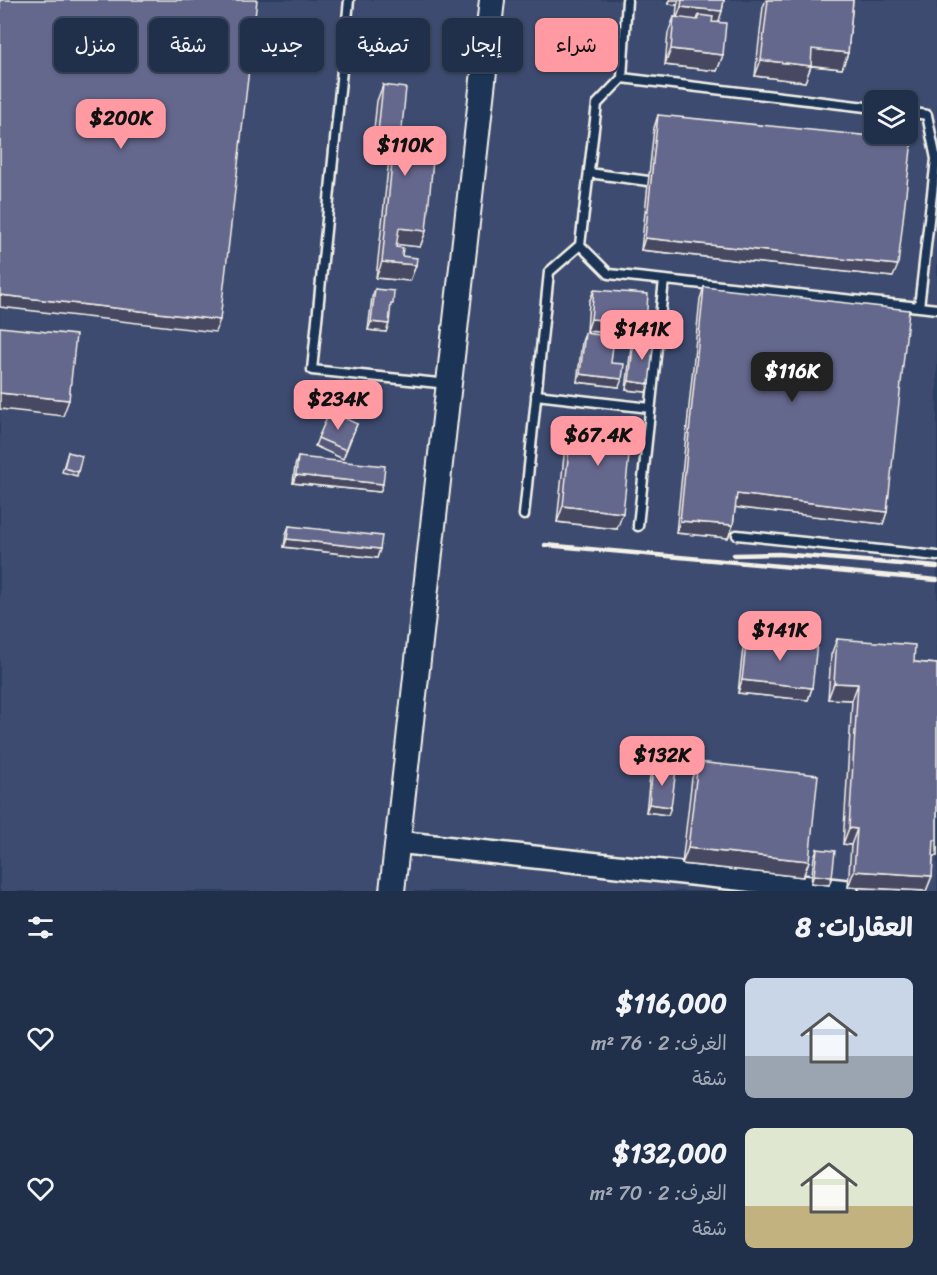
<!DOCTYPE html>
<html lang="ar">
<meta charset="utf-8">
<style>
:root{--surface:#202f4a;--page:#283751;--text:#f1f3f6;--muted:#a2a9b5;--line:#3d4a62;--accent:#ff9aa2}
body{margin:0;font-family:Sriracha,"Playpen Sans Arabic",sans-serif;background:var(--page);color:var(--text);direction:rtl;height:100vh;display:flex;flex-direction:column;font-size:22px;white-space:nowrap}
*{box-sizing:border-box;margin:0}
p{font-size:20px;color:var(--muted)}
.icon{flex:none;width:33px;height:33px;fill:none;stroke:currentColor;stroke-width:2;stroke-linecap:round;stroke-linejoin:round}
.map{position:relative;height:891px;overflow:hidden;direction:ltr}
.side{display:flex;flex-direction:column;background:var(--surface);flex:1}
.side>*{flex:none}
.banner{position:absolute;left:18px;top:18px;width:600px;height:54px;direction:rtl;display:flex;gap:12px}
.tools{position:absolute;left:864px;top:90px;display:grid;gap:12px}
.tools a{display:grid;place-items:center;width:54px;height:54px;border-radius:9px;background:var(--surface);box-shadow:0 2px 4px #0004,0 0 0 2px var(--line);font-size:30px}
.price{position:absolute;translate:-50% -51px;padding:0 14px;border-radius:12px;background:var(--accent);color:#111;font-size:20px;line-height:39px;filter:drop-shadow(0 2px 3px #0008)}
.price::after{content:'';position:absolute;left:50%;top:36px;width:18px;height:14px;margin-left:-9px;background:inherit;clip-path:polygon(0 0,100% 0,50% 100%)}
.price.current{background:#222;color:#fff}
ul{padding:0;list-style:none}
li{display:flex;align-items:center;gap:18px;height:150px;padding:0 24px}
li span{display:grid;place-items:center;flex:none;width:168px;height:120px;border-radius:9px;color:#555}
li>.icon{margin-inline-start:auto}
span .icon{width:72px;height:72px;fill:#fffc;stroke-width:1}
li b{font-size:26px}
h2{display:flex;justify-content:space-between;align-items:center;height:72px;padding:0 24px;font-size:26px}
.pill{padding:0 21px;border-radius:9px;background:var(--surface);box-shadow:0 2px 4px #0004,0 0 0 2px var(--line);font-size:21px;line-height:54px}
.pill.current{background:var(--accent);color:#111}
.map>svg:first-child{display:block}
.built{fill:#3c4b6f;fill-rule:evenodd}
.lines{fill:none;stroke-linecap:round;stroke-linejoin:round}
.service-casing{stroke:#f4f1e8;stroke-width:13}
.tertiary-casing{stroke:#f4f1e8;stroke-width:26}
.secondary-casing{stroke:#f4f1e8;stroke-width:28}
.service{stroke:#1d3557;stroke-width:8}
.tertiary{stroke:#1d3557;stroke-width:21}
.secondary{stroke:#1d3557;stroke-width:24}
.rail{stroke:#f4f1e8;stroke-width:4.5}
.wall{fill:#575979;stroke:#f4f1e8;stroke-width:1.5}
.shaded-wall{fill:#474963;stroke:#f4f1e8;stroke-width:1.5}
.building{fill:#65688d;stroke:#f4f1e8;stroke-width:1.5}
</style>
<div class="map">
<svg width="937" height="891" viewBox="0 0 937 891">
<rect width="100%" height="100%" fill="#2b3f62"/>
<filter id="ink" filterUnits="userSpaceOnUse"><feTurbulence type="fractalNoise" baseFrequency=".0167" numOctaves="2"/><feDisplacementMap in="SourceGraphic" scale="12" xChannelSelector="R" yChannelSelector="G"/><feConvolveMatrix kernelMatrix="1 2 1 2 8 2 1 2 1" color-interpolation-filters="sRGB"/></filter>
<g filter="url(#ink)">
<!-- built -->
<path class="built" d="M0 0H937V891H0ZM874 100H908V134H874Z"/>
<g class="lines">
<defs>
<path id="service" d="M349 0 312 370 448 384
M627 0 622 78 874 108
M622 78 597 104 580 245 609 274 919 307
M908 112 927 115 936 159 919 307 937 309
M589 173 648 181
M536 395 650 408
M524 515 549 272 580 245
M638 526 664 280
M737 535 937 556"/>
<path id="tertiary" d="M397 842 847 891"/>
<path id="secondary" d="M392 891 492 0"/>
</defs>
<!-- service casing -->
<use href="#service" class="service-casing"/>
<!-- tertiary casing -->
<use href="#tertiary" class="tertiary-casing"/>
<!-- secondary casing -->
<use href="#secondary" class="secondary-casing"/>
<!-- service -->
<use href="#service" class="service"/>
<!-- tertiary -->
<use href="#tertiary" class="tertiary"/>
<!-- secondary -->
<use href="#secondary" class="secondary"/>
<!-- rail -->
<path class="rail" d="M545 545 937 580
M734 555 779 554 937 567"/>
</g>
<!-- wall -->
<path class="wall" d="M669 0H724L722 11 718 22 723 55 717 71 665 65 668 33 674 17 676 18 677 5 669 4Z
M766 0H853L848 53 842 69 811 66 805 82 755 76 763 7Z
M383 85 401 137 426 231 420 247 397 244 396 247 402 256 416 265 410 281 376 278 390 150 372 148 377 101Z
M658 115 893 277 641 250 654 128Z
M704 287 887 512 883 524 735 507 733 525 728 538 676 533 700 299Z
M375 289 390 311 386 332 368 330 372 297Z
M594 290 641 335 587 331 589 302Z
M585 333 611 363 619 387 577 382 582 342Z
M634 338 649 384 646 392 626 390 631 347Z
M572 421 617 529 557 522 566 437Z
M357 424 343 459 315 446 318 438Z
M68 452 78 472 77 476 62 472Z
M298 457 383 484 380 492 293 483 295 466Z
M289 526 380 549 377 558 284 547 286 534Z
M747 636 812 688 808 700 738 693 743 648Z
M837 639 914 662 937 664V856H933L932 876 926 891 848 887 851 845 843 844 852 700 828 699 831 655Z
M698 762 809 861 803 877 682 864 692 778Z
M653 767 668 815 646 812 650 776Z
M817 849 829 885 811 883 814 857Z"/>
<!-- shaded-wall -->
<path class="shaded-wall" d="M670 0H679L677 5 669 4Z
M681 7 722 11 717 27 699 15 695 25 675 23Z
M671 49 723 55 717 71 665 65Z
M812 49 848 53 842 69 807 65Z
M761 60 811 66 805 82 755 76Z
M378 132 395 134 390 150 372 148Z
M399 228 426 231 420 247 393 244Z
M645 238 898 265 893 277 641 250Z
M382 262 416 265 410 281 376 278Z
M0 295 220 320 215 332 0 307Z
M591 319 646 323 641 335 587 331Z
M371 322 389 324 386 332 368 330Z
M580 374 622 379 619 387 577 382Z
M629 381 649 384 646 392 626 390Z
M0 393 69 400 63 416 0 409Z
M296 475 383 484 380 492 293 483Z
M737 494 887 512 883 524 732 507Z
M563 506 623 513 617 529 557 522Z
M680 521 733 525 728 538 676 533Z
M287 539 380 549 377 558 284 547Z
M742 680 812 688 808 700 738 693Z
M834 683 858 684 852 700 828 699Z
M649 804 671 807 668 815 646 812Z
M849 828 857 829 851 845 843 844Z
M934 840H937V856H928Z
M688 848 809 861 803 877 682 864Z
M854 871 932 876 926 891 848 887Z
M814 875 832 877 829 885 811 883Z"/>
<!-- building -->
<path class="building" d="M0 0H257L220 320 0 295Z
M682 0H724L722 11 681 7Z
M768 0H853L848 53 812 49 811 66 761 60Z
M699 15 713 17 712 22 726 23 723 55 671 49 674 17 698 20Z
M383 85 406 88 401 137 435 141 426 231 399 228 396 247 403 248 402 256 417 258 416 265 382 262 395 134 378 132Z
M658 115 912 140 898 265 645 238Z
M704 287 909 310 887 512 737 494 733 525 680 521Z
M375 289 394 291 393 304H391L389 324 371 322Z
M594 290 648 294 646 323 591 319Z
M0 327 76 335 69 400 0 393Z
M585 333 614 337 611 363 624 364 622 379 580 374Z
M634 338 654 341 649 384 629 381Z
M330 411 357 424 346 450 318 438Z
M572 421 632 427 623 513 563 506Z
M68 452 82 456 78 472 64 468Z
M298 457 385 466 383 484 296 475Z
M289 526 382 536 380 549 287 539Z
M747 636 817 644 812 688 742 680Z
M837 639 915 645 914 662 937 664V840H934L932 876 854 871 857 829 849 828 858 684 834 683Z
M698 762 818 775 809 861 688 848Z
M653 767 676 770 671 807 649 804Z
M817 849 835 851 832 877 814 875Z"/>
</g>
</svg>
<div class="tools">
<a><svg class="icon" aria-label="layers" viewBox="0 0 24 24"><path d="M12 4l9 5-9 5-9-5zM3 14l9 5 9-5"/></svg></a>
</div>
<b class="price" style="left:121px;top:150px">$200K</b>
<b class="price" style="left:405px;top:177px">$110K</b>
<b class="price" style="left:642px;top:361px">$141K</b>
<b class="price current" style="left:792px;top:403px">$116K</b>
<b class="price" style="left:338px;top:431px">$234K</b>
<b class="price" style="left:598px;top:467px">$67.4K</b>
<b class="price" style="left:780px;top:662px">$141K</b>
<b class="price" style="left:662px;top:787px">$132K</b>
<div class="banner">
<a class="pill current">شراء</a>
<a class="pill">إيجار</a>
<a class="pill">تصفية</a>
<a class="pill">جديد</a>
<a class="pill">شقة</a>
<a class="pill">منزل</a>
</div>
</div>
<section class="side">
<h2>العقارات: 8<svg class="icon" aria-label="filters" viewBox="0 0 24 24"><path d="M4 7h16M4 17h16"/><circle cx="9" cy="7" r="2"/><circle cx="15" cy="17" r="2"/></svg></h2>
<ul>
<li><span style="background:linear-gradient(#c9d6e8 65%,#9aa5b1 0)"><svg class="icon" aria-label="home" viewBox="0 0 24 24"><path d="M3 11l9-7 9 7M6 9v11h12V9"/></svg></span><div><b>$116,000</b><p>الغرف: 2 · 76 m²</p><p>شقة</p></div><svg class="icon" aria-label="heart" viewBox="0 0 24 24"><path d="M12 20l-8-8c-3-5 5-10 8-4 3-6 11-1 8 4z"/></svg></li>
<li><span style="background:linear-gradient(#dfe7d0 65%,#c2b280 0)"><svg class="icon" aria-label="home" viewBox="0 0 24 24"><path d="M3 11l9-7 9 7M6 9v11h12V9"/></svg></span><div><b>$132,000</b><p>الغرف: 2 · 70 m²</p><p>شقة</p></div><svg class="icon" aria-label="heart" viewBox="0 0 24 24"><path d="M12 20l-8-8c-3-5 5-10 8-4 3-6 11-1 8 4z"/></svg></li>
</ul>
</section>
